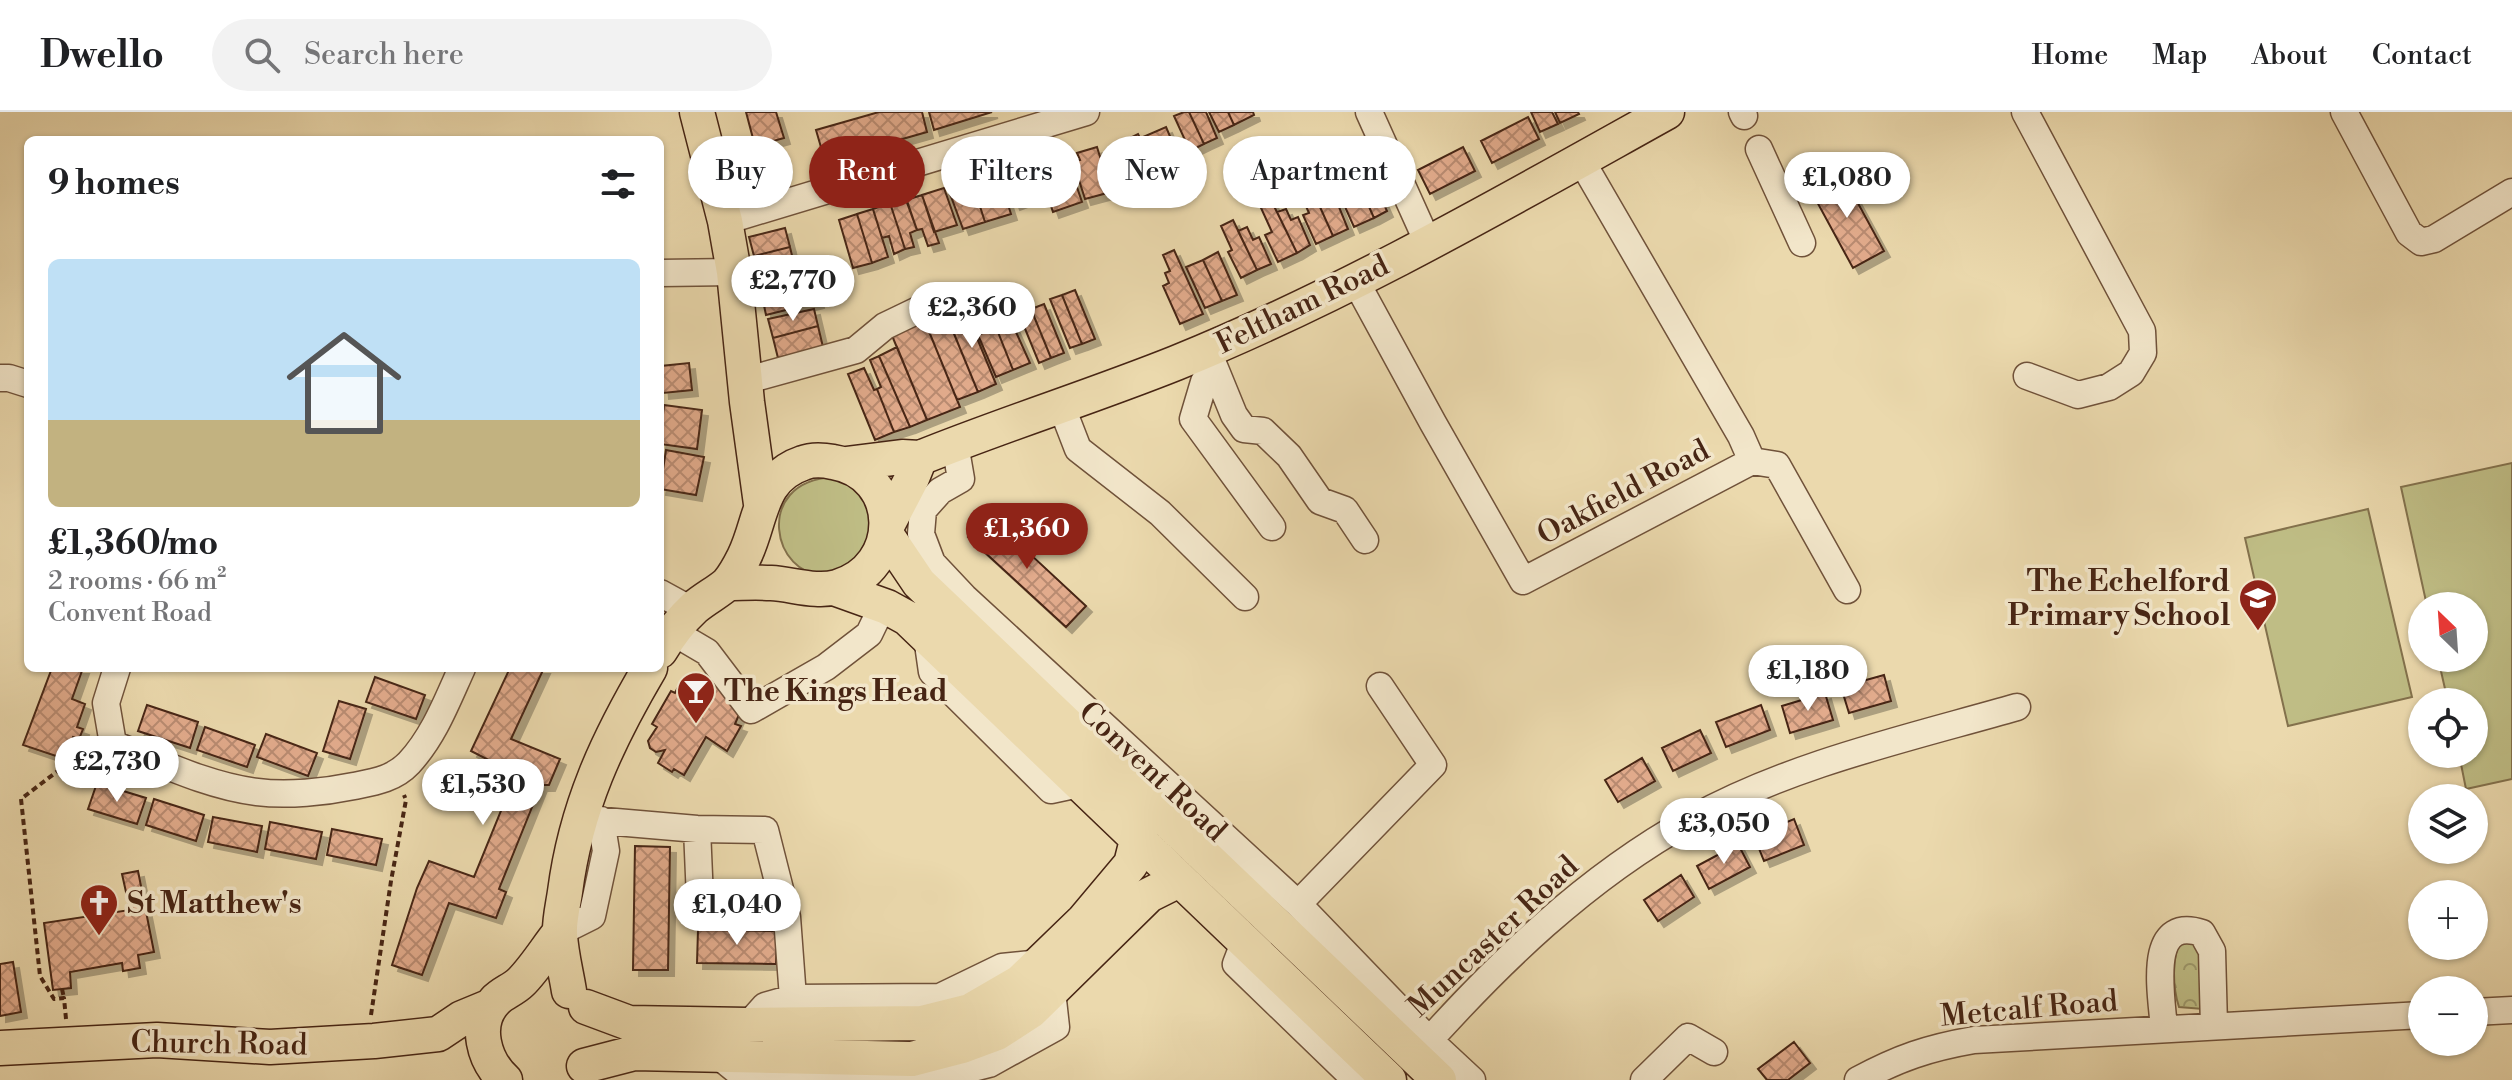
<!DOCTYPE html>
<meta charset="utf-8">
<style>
:root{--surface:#fff;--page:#f2f2f2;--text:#202124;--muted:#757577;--line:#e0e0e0;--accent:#8f2418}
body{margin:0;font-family:"Libre Bodoni",serif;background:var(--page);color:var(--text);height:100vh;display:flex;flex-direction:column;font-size:30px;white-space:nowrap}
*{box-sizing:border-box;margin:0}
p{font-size:26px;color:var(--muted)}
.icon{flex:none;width:44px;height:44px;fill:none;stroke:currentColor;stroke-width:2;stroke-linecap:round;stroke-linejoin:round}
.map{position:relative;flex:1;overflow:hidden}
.details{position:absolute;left:24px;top:24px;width:640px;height:536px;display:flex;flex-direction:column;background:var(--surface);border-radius:12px;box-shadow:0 2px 6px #0004}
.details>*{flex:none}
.guide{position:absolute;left:688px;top:24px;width:760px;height:72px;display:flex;gap:16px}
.needle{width:52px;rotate:335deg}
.buttons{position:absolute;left:2408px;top:480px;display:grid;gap:16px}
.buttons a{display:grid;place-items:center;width:80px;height:80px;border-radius:50%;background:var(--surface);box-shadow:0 2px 6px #0004;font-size:40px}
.price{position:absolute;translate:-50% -68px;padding:0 18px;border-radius:28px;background:#fff;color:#222;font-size:26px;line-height:52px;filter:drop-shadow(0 2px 4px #0008)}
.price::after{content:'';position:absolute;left:50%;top:48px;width:24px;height:18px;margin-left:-12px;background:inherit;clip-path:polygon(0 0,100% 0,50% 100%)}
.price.selected{background:var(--accent);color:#fff}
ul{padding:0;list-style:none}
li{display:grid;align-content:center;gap:16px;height:424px;padding:0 24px}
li+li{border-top:2px solid var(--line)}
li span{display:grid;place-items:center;height:248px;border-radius:12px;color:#555}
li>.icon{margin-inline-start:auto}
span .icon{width:144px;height:144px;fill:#fffc;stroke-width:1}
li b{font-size:34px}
h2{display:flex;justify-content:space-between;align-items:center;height:96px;padding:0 24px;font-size:34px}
.tag{padding:0 28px;border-radius:36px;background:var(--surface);box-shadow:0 2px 6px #0004;font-size:28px;line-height:72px}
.tag.selected{background:var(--accent);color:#fff}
header{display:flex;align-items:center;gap:48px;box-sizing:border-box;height:112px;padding:0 40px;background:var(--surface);border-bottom:2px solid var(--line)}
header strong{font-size:38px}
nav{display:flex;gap:44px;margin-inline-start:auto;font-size:28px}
.search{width:560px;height:72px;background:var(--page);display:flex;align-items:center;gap:20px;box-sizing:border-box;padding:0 28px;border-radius:44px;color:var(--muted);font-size:30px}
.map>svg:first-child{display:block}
.green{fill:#bfbd85;stroke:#83714c;stroke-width:2}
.forest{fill:url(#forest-crowns);stroke:#83714c;stroke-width:2}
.building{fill:url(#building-cross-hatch);stroke:#472514;stroke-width:2;filter:url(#shadow)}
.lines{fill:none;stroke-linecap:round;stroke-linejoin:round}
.minor-casing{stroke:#70523a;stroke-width:29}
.major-casing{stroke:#472514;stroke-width:37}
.path{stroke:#472514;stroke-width:4;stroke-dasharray:6 4;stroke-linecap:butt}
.minor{stroke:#f2e6ca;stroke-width:26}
.major{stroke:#ebd9ad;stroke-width:34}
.labels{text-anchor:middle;stroke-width:7;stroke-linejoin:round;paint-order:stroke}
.street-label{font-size:30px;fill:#472514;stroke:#f2e6ca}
.poi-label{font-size:30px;font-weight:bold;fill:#472514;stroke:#f2e6ca;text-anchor:start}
</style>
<header>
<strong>Dwello</strong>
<div class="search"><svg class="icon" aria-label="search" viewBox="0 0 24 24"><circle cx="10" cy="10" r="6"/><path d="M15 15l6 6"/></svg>Search here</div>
<nav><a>Home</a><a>Map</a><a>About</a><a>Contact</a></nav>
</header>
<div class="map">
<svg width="2512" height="968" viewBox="0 0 2512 968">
<defs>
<pattern id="forest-crowns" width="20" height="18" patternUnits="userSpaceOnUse" patternTransform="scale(2)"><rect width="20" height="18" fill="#bfbd85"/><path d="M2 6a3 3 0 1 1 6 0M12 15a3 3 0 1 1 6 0" fill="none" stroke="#9d996c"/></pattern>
<pattern id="building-cross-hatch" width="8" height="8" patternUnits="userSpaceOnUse" patternTransform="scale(2)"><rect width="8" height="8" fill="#e2ab8c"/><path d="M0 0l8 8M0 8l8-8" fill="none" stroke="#b98b71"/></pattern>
<filter id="shadow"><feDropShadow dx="6" dy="6" stdDeviation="0" flood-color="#0004"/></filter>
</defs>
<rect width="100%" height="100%" fill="#ebd9ad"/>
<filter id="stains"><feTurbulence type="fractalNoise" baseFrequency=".0025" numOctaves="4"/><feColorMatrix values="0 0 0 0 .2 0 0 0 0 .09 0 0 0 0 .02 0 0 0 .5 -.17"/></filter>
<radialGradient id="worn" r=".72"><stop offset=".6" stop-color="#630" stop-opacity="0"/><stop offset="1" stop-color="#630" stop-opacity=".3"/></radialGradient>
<!-- green -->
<path class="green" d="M2512 351V667L2466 677 2459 642H2474V590H2448L2438 546H2474V494H2427L2401 375Z
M833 365 862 380 875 410 855 453C846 456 835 461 825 462 774 467 751 370 833 365Z
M2368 397 2412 585 2288 614 2245 426Z"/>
<!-- forest -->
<path class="forest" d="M2201 828 2203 897 2179 895C2173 877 2171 845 2181 829Z"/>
<!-- building -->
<path class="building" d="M746 0H776L784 26 755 34Z
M879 0H922L927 20 825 49 816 18Z
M929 0H992L934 18Z
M1184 0H1189L1204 32 1190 39 1174 4Z
M1189 0H1206L1217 26 1204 32Z
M1209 0H1228L1234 13 1219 20Z
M1228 0H1253L1254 3 1234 13Z
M1531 0H1552L1558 12 1540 20Z
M1555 0H1578L1579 2 1560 11Z
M1528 5 1539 27 1492 51 1481 29Z
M1166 15 1184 57 1162 67 1143 25Z
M1138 22 1158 63 1142 71 1122 30Z
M1097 35 1111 80 1085 87 1073 49 1080 48 1077 41Z
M1463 35 1475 59 1430 82 1418 58Z
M756 36 757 42 776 38 779 50 734 61 729 42Z
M1120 37 1139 78 1122 86 1103 45Z
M1058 47 1059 51 1068 49 1082 90 1053 100 1037 53Z
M779 50 784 69 739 80 734 61Z
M1025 51 1029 56 1036 53 1043 74 1035 77 1038 83 1014 92 1002 60Z
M1359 52 1368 72 1374 70 1387 99 1374 106 1351 54Z
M1311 54 1327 90H1337L1348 117 1333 124 1303 57Z
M1351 54 1374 106 1354 115 1341 86 1347 83 1337 60Z
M1841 60 1884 139 1853 156 1810 77Z
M999 64 1011 102 985 110 976 82 991 78 988 67Z
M1307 66 1333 124 1316 132 1303 103 1309 101 1296 72Z
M959 75 963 87 976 82 985 110 963 117 949 79Z
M944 76 957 113 934 120 922 83Z
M922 83 939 131 928 134 922 117 917 118 906 88Z
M906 86 917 118 910 121 914 135 905 137 890 91Z
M1272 90 1297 141 1278 150 1265 123 1272 120 1261 96Z
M890 91 905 137 894 142 889 124 882 126 873 97Z
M873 97 888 145 872 151 857 102Z
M1286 97 1291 108 1298 105 1310 133 1297 141 1277 100Z
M857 102 872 151 853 156 839 108Z
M1233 108 1257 158 1241 166 1228 140 1232 138 1221 114Z
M1247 115 1253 128 1259 125 1271 152 1257 158 1238 119Z
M785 116 790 135 754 144 749 125Z
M790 135 794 152 759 161 754 144Z
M1174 138 1203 202 1180 212 1163 174 1169 171 1165 161 1170 159 1163 143Z
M1218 140 1237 183 1222 189 1203 148Z
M1203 148 1222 189 1205 196 1186 155Z
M810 155 814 171 762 184 758 167Z
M814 171 818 190 766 203 762 184Z
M1075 178 1095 227 1082 232 1062 183Z
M1062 183 1082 232 1070 236 1050 187Z
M941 190 978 280 957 288 921 200Z
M1044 192 1064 241 1051 246 1031 197Z
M814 197 818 214 773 226 768 207Z
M965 197 996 272 978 280 947 205Z
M1031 197 1051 246 1039 251 1019 202Z
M921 200 960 295 927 308 888 214Z
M1011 209 1030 251 1013 258 996 215Z
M818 214 823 235 778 246 773 226Z
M996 215 1013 258 996 265 978 223Z
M897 235 927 308 910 315 879 244Z
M879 244 910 315 894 320 877 277 881 275 870 248Z
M689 251 692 278 663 281 661 254Z
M864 256 874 278 877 277 894 320 875 328 848 262Z
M664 293 702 298 697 337 660 332Z
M666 338 704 345 696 383 660 377Z
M988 403 1086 494 1066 515 968 425Z
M52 556H83L72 587 85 592 77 615 83 617 79 627 73 625 65 647 23 633Z
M510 556H544L511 627 560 647 549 673H541L499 777 506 780 496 806 449 791 422 863 392 853 417 776 429 749 474 765 516 662 471 639Z
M708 560 741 598 735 612 741 614 727 639 706 625 684 663 674 657 672 660 658 651 665 638 656 640 650 636 648 629 657 615 652 612 671 579 675 581 677 577 684 582 687 579 682 573 689 567 695 572Z
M1884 563 1891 589 1849 601 1841 575Z
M375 565 425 583 416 607 366 590Z
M1825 581 1833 608 1790 621 1782 594Z
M339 589 366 597 350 647 323 639Z
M147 593 198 610 190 636 138 619Z
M1761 593 1770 618 1726 635 1716 610Z
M205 615 255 633 247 655 197 638Z
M1700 618 1711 641 1673 659 1662 636Z
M266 622 317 641 308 664 257 645Z
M1642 646 1655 669 1618 690 1605 668Z
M97 671 146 686 137 712 88 697Z
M154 687 204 703 196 729 146 713Z
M213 705 262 714 257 740 208 730Z
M1794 707 1804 733 1764 749 1754 724Z
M270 710 322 720 316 747 265 737Z
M332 717 382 727 376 753 327 743Z
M1738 732 1750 755 1709 777 1697 754Z
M635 734 670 735 668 858H633Z
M138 759 154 840 138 843 140 856 123 859 122 851 70 860 71 876 53 878 44 811 130 798 122 762Z
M1681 763 1694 785 1658 809 1644 788Z
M698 818 777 819 776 852 697 851Z
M13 850 21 900 0 904V852Z
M1794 930 1810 951 1788 968H1767L1758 957Z"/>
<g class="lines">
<defs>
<path id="minor" d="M1369 0 1428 131
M1742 0 1744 4
M2025 0 2142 219 2143 241 2131 261 2109 275 2078 283 2027 264
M2344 0 2409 121 2421 130 2434 127 2512 80
M1759 37 1802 131
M725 109 1086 0
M660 161 734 160
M1355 168 1433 311 1523 469 1752 349 1741 324 1581 48
M1207 237 1234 303 1244 317 1263 319 1289 344 1320 389 1345 398 1365 428
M1214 254 1204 270 1193 307 1272 415
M0 266H9L28 272
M744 269 856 238 885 214 937 189
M1061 293 1078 337 1160 401 1245 485
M955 332 961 367 940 379 923 398 921 422 932 451 964 485 1298 792 1429 928 1472 968
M1752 349 1777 353 1847 478
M660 481 691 498
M673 520 707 540 751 598 826 555 869 522 883 493
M927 525 932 560 1051 678 1079 672
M113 632C159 650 208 674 257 680 287 684 325 680 354 674 374 670 394 667 409 651 434 624 447 589 462 556
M113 632 106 591 117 556
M96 650 113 632
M581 707 697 717 765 718 787 805 793 886
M697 717 700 787H782
M1298 792 1433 653 1380 574
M560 820 592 804 606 739 601 708
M1244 831 1236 852 1356 968
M2474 900 2512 898
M748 913 765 894 793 886 940 885 1002 855 1040 851
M2164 917C2162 885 2145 802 2202 821L2212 839 2214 914
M715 941 746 966 924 968 989 952 1056 915 1052 879
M1417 942C1497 852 1585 766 1692 707 1791 652 1909 626 2017 595
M1644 968 1688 925 1714 940
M1858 968C1899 946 1928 936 1974 928L2422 903"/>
<path id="major" d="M697 0 725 109 734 160 747 290 761 392
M846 352 902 345 920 346C1004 312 1091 285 1176 251 1346 182 1507 89 1667 0
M888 412 912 366 920 346
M886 422 919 471 1439 968
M834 476 887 495 907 506 1389 968
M660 539C669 524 681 508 694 496 704 487 720 479 728 471 734 464 740 453 744 445 762 409 758 366 803 351 813 347 823 348 833 350 903 362 904 456 837 475 816 481 792 472 771 471 756 470 742 471 728 471
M569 879C566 860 561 842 560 823 559 810 563 794 565 780 576 695 607 629 650 556
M586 895 629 911 748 913 922 911 970 899 1020 870 1084 808 1131 752 1137 728
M0 936 157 928 270 935 374 929 438 922 462 906 491 894
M584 954 634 941 912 947 962 934 997 921 1031 899 1149 783 1179 768
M505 968C484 949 473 912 495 889 502 881 513 878 521 870 535 856 547 836 560 820"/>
</defs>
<!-- minor casing -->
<use href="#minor" class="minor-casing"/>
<!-- major casing -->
<use href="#major" class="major-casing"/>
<!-- path -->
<path class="path" d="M62 877 64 886
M371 903 391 769 406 688 404 683
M66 907 64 886 54 887 40 864 21 687 67 652 73 650"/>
<!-- minor -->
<use href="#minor" class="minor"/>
<!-- major -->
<use href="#major" class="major"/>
</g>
<!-- icons -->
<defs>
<symbol id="school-pin" viewBox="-11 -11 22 30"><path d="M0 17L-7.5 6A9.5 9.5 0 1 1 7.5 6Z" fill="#8f2418" stroke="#f2e6ca"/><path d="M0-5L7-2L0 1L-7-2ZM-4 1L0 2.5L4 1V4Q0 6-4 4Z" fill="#fff"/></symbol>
<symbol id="bar-pin" viewBox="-11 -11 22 30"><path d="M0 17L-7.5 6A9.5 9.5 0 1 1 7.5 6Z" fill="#8f2418" stroke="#f2e6ca"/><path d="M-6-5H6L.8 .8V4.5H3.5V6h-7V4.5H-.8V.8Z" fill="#fff"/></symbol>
<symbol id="church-pin" viewBox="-11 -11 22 30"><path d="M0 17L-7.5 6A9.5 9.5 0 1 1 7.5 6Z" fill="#8f2418" stroke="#f2e6ca"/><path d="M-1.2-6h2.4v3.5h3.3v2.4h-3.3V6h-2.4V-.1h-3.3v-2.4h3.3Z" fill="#fff"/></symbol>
</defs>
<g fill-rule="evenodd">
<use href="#school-pin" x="2236" y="464" width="44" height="60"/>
<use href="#bar-pin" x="674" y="557" width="44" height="60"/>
<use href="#church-pin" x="77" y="769" width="44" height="60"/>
</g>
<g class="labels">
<!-- street labels -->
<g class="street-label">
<text transform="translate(1302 192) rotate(-26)" y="10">Feltham Road</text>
<text transform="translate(1623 380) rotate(-28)" y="10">Oakfield Road</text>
<text transform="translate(1153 659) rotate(43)" y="10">Convent Road</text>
<text transform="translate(1493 824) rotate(-43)" y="10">Muncaster Road</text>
<text transform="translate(2029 896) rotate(-5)" y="10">Metcalf Road</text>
<text transform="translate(219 931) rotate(1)" y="10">Church Road</text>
</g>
<!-- poi labels -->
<g class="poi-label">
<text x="2230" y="479" text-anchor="end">The Echelford<tspan x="2230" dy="34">Primary School</tspan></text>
<text x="724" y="589">The Kings Head</text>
<text x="127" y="801">St Matthew's</text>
</g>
</g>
<rect width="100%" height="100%" filter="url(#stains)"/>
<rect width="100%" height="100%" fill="url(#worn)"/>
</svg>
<div class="buttons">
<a><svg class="needle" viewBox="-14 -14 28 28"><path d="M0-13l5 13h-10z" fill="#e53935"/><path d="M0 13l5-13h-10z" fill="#757577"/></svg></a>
<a><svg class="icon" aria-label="locate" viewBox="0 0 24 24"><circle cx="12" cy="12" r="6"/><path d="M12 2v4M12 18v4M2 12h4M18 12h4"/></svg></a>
<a><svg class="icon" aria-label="layers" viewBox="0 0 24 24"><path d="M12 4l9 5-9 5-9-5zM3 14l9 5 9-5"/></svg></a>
<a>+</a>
<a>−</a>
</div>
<b class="price" style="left:1847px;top:108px">£1,080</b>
<b class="price" style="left:793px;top:211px">£2,770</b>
<b class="price" style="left:972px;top:238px">£2,360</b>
<b class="price selected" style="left:1027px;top:459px">£1,360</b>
<b class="price" style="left:1808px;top:601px">£1,180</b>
<b class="price" style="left:117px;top:692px">£2,730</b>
<b class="price" style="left:483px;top:715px">£1,530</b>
<b class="price" style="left:1724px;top:754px">£3,050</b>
<b class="price" style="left:737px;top:835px">£1,040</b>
<div class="guide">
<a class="tag">Buy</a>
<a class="tag selected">Rent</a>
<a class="tag">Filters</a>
<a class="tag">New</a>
<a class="tag">Apartment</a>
</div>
<section class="details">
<h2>9 homes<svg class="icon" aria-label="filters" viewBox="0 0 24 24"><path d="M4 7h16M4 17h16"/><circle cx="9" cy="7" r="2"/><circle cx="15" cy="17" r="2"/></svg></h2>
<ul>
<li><span style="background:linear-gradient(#bfe0f5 65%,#c2b280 0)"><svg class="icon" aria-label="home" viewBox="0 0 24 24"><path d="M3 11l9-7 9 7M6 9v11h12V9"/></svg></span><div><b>£1,360/mo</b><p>2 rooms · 66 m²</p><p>Convent Road</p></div></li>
</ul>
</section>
</div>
